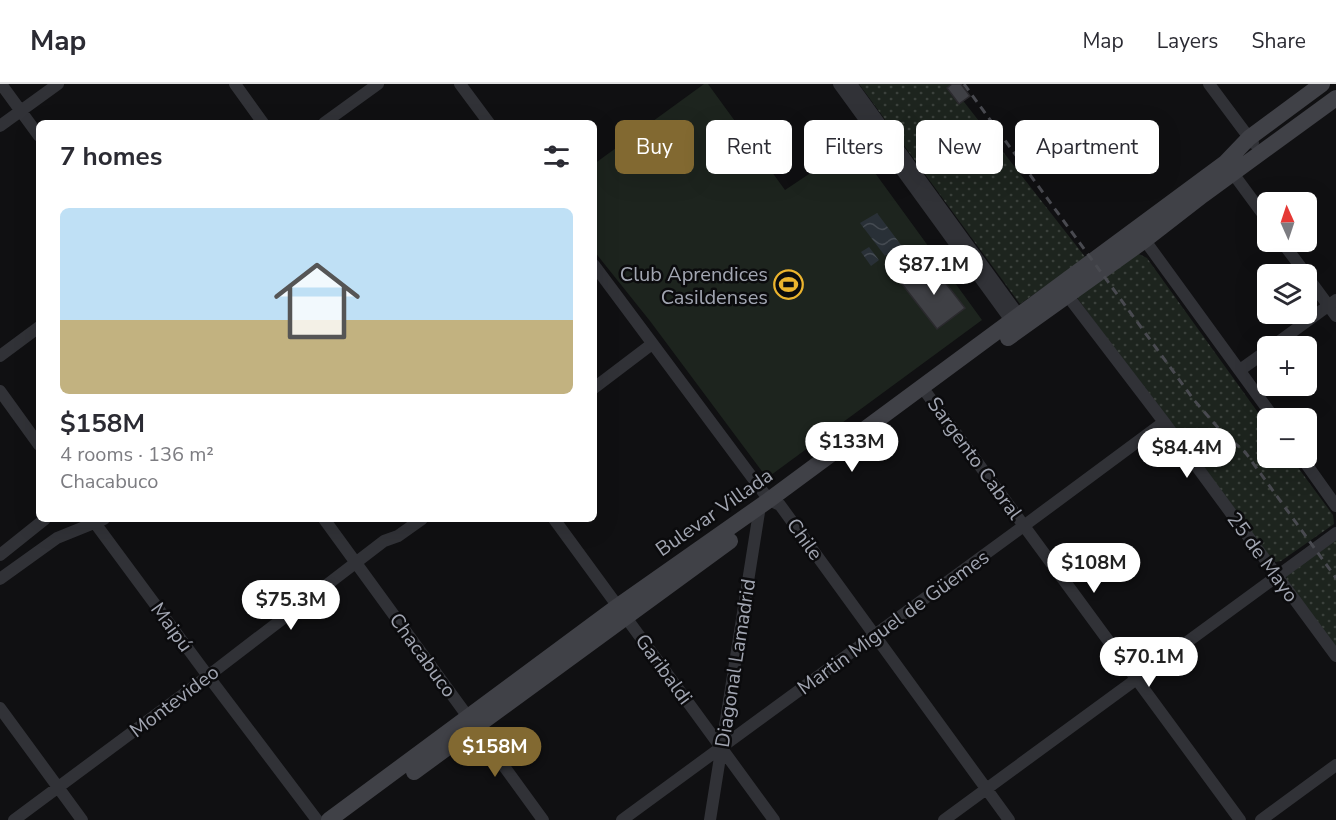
<!DOCTYPE html>
<meta charset="utf-8">
<style>
:root{--surface:#fff;--page:#f2f2f3;--text:#2b2b33;--muted:#7c7c81;--line:#e1e1e2;--accent:#826931}
body{margin:0;font-family:"Nunito Sans",sans-serif;background:var(--page);color:var(--text);height:100vh;display:flex;flex-direction:column;font-size:22px;white-space:nowrap}
*{box-sizing:border-box;margin:0}
p{font-size:20px;color:var(--muted)}
.icon{flex:none;width:33px;height:33px;fill:none;stroke:currentColor;stroke-width:2;stroke-linecap:round;stroke-linejoin:round}
.map{position:relative;flex:1;overflow:hidden}
.panel{position:absolute;left:36px;top:36px;width:561px;height:402px;display:flex;flex-direction:column;background:var(--surface);border-radius:9px;box-shadow:0 6px 24px #0002}
.panel>*{flex:none}
.banner{position:absolute;left:615px;top:36px;width:570px;height:54px;display:flex;gap:12px}
.needle{width:39px;rotate:357deg}
.buttons{position:absolute;left:1257px;top:108px;display:grid;gap:12px}
.buttons a{display:grid;place-items:center;width:60px;height:60px;border-radius:9px;background:var(--surface);box-shadow:0 6px 24px #0002;font-size:30px}
.price{position:absolute;translate:-50% -51px;padding:0 14px;border-radius:21px;background:#fff;color:#222;font-size:20px;line-height:39px;filter:drop-shadow(0 2px 3px #0008)}
.price::after{content:'';position:absolute;left:50%;top:36px;width:18px;height:14px;margin-left:-9px;background:inherit;clip-path:polygon(0 0,100% 0,50% 100%)}
.price.active{background:var(--accent);color:#fff}
ul{padding:0;list-style:none}
li{display:grid;align-content:center;gap:12px;height:318px;padding:0 24px}
li span{display:grid;place-items:center;height:186px;border-radius:9px;color:#555}
li>.icon{margin-inline-start:auto}
span .icon{width:108px;height:108px;fill:#fffc;stroke-width:1}
li b{font-size:26px}
h2{display:flex;justify-content:space-between;align-items:center;height:72px;padding:0 24px;font-size:26px}
.pill{padding:0 21px;border-radius:9px;background:var(--surface);box-shadow:0 6px 24px #0002;font-size:21px;line-height:54px}
.pill.active{background:var(--accent);color:#fff}
header{display:flex;align-items:center;gap:36px;box-sizing:border-box;height:84px;padding:0 30px;background:var(--surface);border-bottom:2px solid var(--line)}
header strong{font-size:28px}
nav{display:flex;gap:33px;margin-inline-start:auto;font-size:21px}
.map>svg:first-child{display:block}
.grass{fill:url(#grass-dots)}
.pitch{fill:#1d241e}
.water{fill:url(#water-waves)}
.building{fill:#3f4045;stroke:#2b2a2e;stroke-width:1.5}
.lines{fill:none;stroke-linecap:round;stroke-linejoin:round}
.street{stroke:#313237;stroke-width:12}
.secondary{stroke:#404147;stroke-width:16}
.rail{stroke:#494a50;stroke-width:3;stroke-dasharray:8 6;stroke-linecap:butt}
.labels{text-anchor:middle;stroke-width:5;stroke-linejoin:round;paint-order:stroke}
.poi-label{font-size:20px;fill:#a2a6b2;stroke:#0b0b0d;text-anchor:end}
.street-label{font-size:20px;fill:#a2a6b2;stroke:#0b0b0d}
</style>
<header>
<strong>Map</strong>
<nav><a>Map</a><a>Layers</a><a>Share</a></nav>
</header>
<div class="map">
<svg width="1336" height="736" viewBox="0 0 1336 736">
<defs>
<pattern id="grass-dots" width="8" height="8" patternUnits="userSpaceOnUse" patternTransform="scale(1.5)"><rect width="8" height="8" fill="#1d241e"/><path d="M2 2h.1M6 6h.1" fill="none" stroke="#3b413c" stroke-width="1.8" stroke-linecap="round"/></pattern>
<pattern id="water-waves" width="16" height="10" patternUnits="userSpaceOnUse" patternTransform="scale(1.5)"><rect width="16" height="10" fill="#293037"/><path d="M0 5q4-4 8 0t8 0" fill="none" stroke="#454b52"/></pattern>
</defs>
<rect width="100%" height="100%" fill="#101012"/>
<!-- grass -->
<path class="grass" d="M859 0H950L1086 174 1020 220Z
M1137 169 1147 174 1267 341 1268 374H1291L1333 431 1334 440 1281 477 1276 478 1267 474 1078 215V210Z
M1336 453V567L1286 498 1287 488Z"/>
<!-- pitch -->
<path class="pitch" d="M704 0H708L785 106 854 60 982 236 767 394 650 237 594 167V80Z"/>
<!-- water -->
<path class="water" d="M877 129 901 161 885 172 860 139Z
M869 163 879 176 871 182 861 168Z"/>
<!-- building -->
<path class="building" d="M952 0H961L970 12 959 20 947 4Z
M930 179 965 224 937 245 902 200Z"/>
<g class="lines">
<!-- street -->
<path class="street" d="M1 0 39 52
M235 0 263 39
M460 0 489 39
M839 0 1015 242
M851 0 1023 237
M1209 0 1253 59
M324 39 378 0
M0 42 58 0
M1229 84 1268 137
M1141 151 1274 334
M1282 158 1306 190
M594 181 769 416 780 421 1009 736
M1306 191 1336 232
M1064 207 1164 338 1336 572
M1273 262 1336 216
M0 272 39 243
M1240 286 1268 266
M922 303 1240 736
M594 304 652 260
M0 307 39 361
M1302 374 1336 422
M92 435 208 592 317 736
M324 435 543 736
M554 435 774 736
M0 471 45 435
M0 495 57 454 104 435
M0 624 82 736
M14 736 208 592 384 457 398 452 422 435
M622 736 1025 441 1164 338
M710 736 760 422
M944 736 1336 449
M1261 736 1336 681"/>
<!-- secondary -->
<path class="secondary" d="M1008 254 1145 156 1203 111 1336 14
M414 688 730 457
M329 736 618 522 769 416 1225 79 1249 54 1322 0"/>
<!-- rail -->
<path class="rail" d="M964 0 1194 316 1220 346 1245 368 1336 494"/>
</g>
<!-- icons -->
<defs>
<symbol id="stadium-ring" viewBox="-11 -11 22 22"><circle r="9.5" fill="#0b0b0d" stroke="#ecb42e" stroke-width="1.5"/><path d="M0-5a6.5 5 0 1 0 0 10a6.5 5 0 1 0 0-10ZM-3.5-1.8h7v3.6h-7Z" fill="#ecb42e"/></symbol>
</defs>
<g fill-rule="evenodd">
<use href="#stadium-ring" x="772" y="184" width="33" height="33"/>
</g>
<g class="labels">
<!-- poi labels -->
<g class="poi-label">
<text x="768" y="197">Club Aprendices<tspan x="768" dy="23">Casildenses</tspan></text>
</g>
<!-- street labels -->
<g class="street-label">
<text transform="translate(975 374) rotate(54)" y="7">Sargento Cabral</text>
<text transform="translate(714 428) rotate(-35)" y="7">Bulevar Villada</text>
<text transform="translate(805 455) rotate(54)" y="7">Chile</text>
<text transform="translate(1263 473) rotate(54)" y="7">25 de Mayo</text>
<text transform="translate(893 538) rotate(-36)" y="7">Martin Miguel de Güemes</text>
<text transform="translate(172 543) rotate(54)" y="7">Maipú</text>
<text transform="translate(423 571) rotate(54)" y="7">Chacabuco</text>
<text transform="translate(735 579) rotate(-81)" y="7">Diagonal Lamadrid</text>
<text transform="translate(664 585) rotate(54)" y="7">Garibaldi</text>
<text transform="translate(174 617) rotate(-37)" y="7">Montevideo</text>
</g>
</g>
</svg>
<div class="buttons">
<a><svg class="needle" viewBox="-14 -14 28 28"><path d="M0-13l5 13h-10z" fill="#e53935"/><path d="M0 13l5-13h-10z" fill="#7c7c81"/></svg></a>
<a><svg class="icon" aria-label="layers" viewBox="0 0 24 24"><path d="M12 4l9 5-9 5-9-5zM3 14l9 5 9-5"/></svg></a>
<a>+</a>
<a>−</a>
</div>
<b class="price" style="left:934px;top:212px">$87.1M</b>
<b class="price" style="left:852px;top:389px">$133M</b>
<b class="price" style="left:1187px;top:395px">$84.4M</b>
<b class="price" style="left:1094px;top:510px">$108M</b>
<b class="price" style="left:291px;top:547px">$75.3M</b>
<b class="price" style="left:1149px;top:604px">$70.1M</b>
<b class="price active" style="left:495px;top:694px">$158M</b>
<div class="banner">
<a class="pill active">Buy</a>
<a class="pill">Rent</a>
<a class="pill">Filters</a>
<a class="pill">New</a>
<a class="pill">Apartment</a>
</div>
<section class="panel">
<h2>7 homes<svg class="icon" aria-label="filters" viewBox="0 0 24 24"><path d="M4 7h16M4 17h16"/><circle cx="9" cy="7" r="2"/><circle cx="15" cy="17" r="2"/></svg></h2>
<ul>
<li><span style="background:linear-gradient(#bfe0f5 60%,#c2b280 0)"><svg class="icon" aria-label="home" viewBox="0 0 24 24"><path d="M3 11l9-7 9 7M6 9v11h12V9"/></svg></span><div><b>$158M</b><p>4 rooms · 136 m²</p><p>Chacabuco</p></div></li>
</ul>
</section>
</div>
